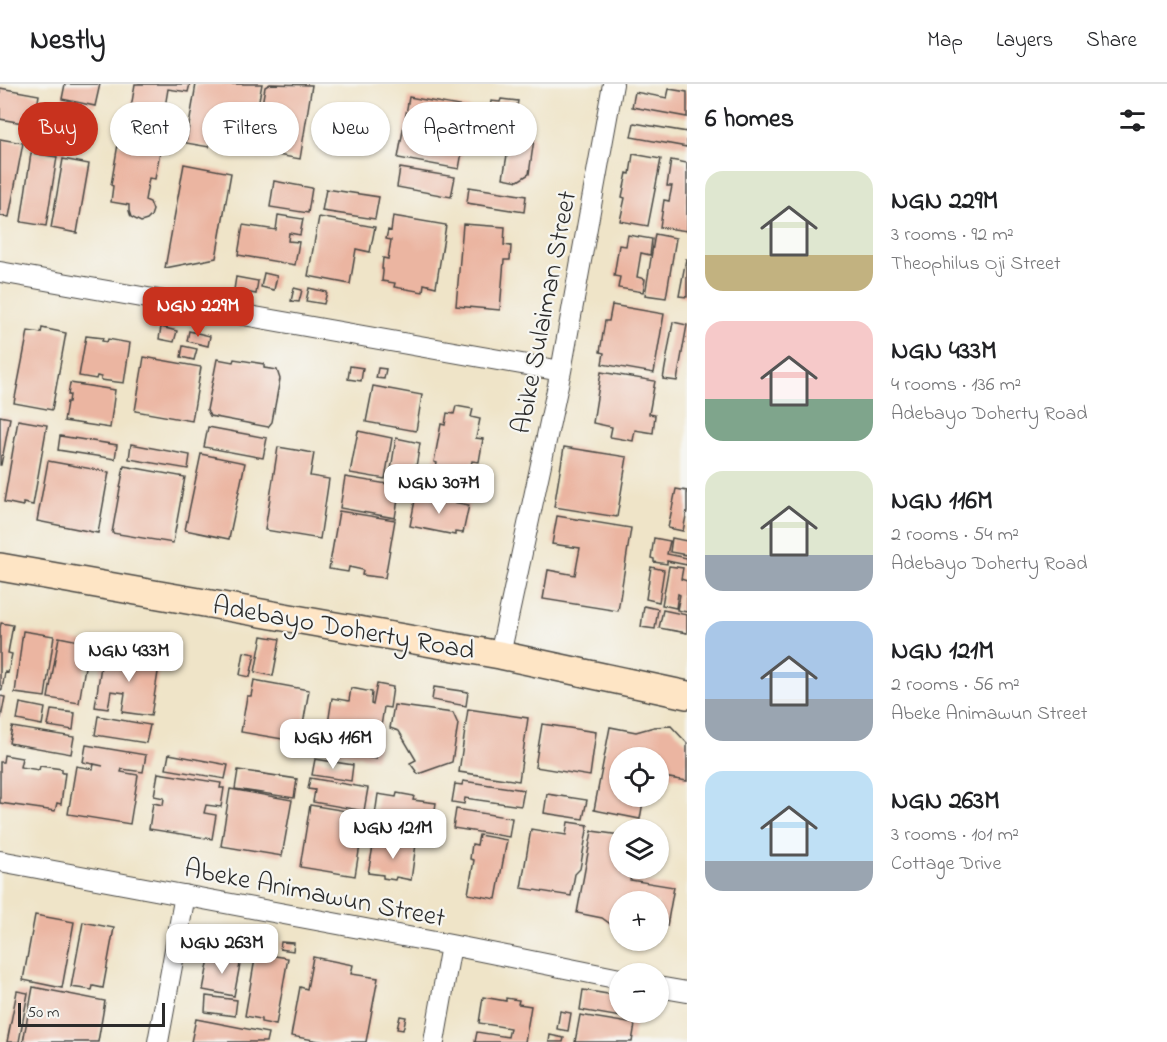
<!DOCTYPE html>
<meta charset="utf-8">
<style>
:root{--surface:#fff;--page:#f6f6f6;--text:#202124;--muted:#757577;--line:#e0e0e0;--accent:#c8321e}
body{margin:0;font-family:"Indie Flower",sans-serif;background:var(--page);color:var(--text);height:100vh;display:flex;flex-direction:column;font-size:22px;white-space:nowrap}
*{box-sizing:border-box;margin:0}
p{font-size:20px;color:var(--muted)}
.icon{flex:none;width:33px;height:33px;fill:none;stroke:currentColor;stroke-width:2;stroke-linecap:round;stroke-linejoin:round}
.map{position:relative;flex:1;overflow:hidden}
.panel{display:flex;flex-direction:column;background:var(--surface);width:480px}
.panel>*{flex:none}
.guide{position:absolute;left:18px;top:18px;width:570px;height:54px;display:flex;gap:12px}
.buttons{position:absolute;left:609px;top:663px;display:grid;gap:12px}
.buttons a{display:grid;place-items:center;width:60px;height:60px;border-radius:50%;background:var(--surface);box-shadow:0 2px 4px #0004;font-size:30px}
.scale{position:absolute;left:18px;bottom:15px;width:147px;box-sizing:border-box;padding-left:6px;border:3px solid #2b2b2b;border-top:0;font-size:16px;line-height:21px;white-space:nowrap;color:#2b2b2b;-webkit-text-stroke:4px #f6f6f2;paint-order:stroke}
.price{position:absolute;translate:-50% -51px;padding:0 14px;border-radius:12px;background:#fff;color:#222;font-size:20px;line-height:39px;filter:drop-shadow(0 2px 3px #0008)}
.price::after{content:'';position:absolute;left:50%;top:36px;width:18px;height:14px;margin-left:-9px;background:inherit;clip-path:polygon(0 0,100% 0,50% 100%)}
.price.current{background:var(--accent);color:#fff}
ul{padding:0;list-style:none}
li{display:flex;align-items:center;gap:18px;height:150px;padding:0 18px}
li span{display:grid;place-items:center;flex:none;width:168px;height:120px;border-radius:18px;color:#555}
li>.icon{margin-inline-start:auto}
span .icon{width:72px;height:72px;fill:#fffc;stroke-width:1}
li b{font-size:26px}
h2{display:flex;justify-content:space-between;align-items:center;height:72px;padding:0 18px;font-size:26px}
.chip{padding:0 21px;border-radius:27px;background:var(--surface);box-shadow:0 2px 4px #0004;font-size:21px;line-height:54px}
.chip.current{background:var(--accent);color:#fff}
header{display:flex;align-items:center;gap:36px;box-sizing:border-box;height:84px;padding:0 30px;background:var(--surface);border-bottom:2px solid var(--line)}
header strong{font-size:28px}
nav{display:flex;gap:33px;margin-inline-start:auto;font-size:21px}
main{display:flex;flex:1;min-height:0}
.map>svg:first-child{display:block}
.building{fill:#ebb5a1}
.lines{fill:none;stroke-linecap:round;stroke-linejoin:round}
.street-casing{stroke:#484743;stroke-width:22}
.secondary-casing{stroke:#484743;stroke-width:30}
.street{stroke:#fff;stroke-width:20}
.secondary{stroke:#fee5c5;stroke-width:27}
.labels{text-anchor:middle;stroke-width:4.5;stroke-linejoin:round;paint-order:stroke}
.street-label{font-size:27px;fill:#2b2b2b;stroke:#f6f6f2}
</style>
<header>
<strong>Nestly</strong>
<nav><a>Map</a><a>Layers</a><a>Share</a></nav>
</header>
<main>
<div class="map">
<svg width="687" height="958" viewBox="0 0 687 958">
<rect width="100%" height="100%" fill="#f6f6f2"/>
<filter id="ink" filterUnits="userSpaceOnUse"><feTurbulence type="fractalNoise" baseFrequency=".0167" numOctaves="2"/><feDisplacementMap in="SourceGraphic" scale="12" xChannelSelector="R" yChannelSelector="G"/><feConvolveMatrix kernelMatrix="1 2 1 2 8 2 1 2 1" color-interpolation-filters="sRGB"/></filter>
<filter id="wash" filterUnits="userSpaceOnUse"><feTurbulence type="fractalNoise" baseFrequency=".008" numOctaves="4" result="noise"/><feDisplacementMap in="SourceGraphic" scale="24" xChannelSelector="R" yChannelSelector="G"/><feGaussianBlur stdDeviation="1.35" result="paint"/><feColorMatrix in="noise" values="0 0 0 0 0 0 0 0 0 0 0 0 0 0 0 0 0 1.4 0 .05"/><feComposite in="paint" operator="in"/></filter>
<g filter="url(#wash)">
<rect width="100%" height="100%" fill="#efe4c8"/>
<g id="blocks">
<!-- building -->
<path class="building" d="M65 0H100L95 22 62 15Z
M135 0H190L188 8 168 5 161 47 128 42Z
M196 0H262L249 70 222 66 224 53 211 51 209 63 186 59Z
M270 0 312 1 300 75 254 67 265 3Z
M0 4 39 11 34 41 0 35Z
M669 5 687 8V33L632 23 635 8 667 14Z
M409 13 470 24 459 85 398 74Z
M501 15 518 17 515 32 519 33 534 55 529 90 518 97 503 94 510 54 501 53 498 65 475 62 481 30 489 32 491 17 500 18Z
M56 26 92 31 89 51 53 46Z
M634 39 687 48V63L631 53Z
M43 53 67 57 64 72 40 67Z
M0 55 23 59 9 133 0 132Z
M118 60 160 68 155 95 149 94 145 116 150 118 153 126 151 132 147 136 141 138 131 133 129 127V121L111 118 113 102 111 101Z
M31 69 57 73 46 142 21 138Z
M633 70 661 75 648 142 620 137 625 114 622 113 627 89 630 90Z
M63 75 89 80 77 149 51 144Z
M671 76 687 79V147L660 143 664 116 669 117 672 102H667Z
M184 80 231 89 216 174 165 184Z
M400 84 455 93 451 113 397 103Z
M274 97 312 104 308 129 270 123Z
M469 103 526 112 524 128 467 119Z
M326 105 379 113 375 135 322 127Z
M278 131 303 135 300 151 289 149 288 157 299 158 295 181 238 171 243 141 276 146Z
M393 132 446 141 436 203 424 200 423 208 394 203 395 199 382 197 383 188V185H382L383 174 388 175 391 156 386 155 388 146 391 147Z
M319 133 375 143 370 168 356 165 350 200 308 192Z
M463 140 505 143 504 161 511 162 510 176H504L500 226 456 222Z
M655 150 676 154 666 214 645 211Z
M628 151 652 155 650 171 641 169 637 193 645 195 643 208 618 204 620 193 614 192 619 161 626 162Z
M686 175H687V213L679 212Z
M264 189 277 192 274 206 261 203Z
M236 193 258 197 256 210 234 206Z
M294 204 302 206 299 218 291 217Z
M309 204 327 208 324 220 306 217Z
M612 221 664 230 654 289 602 280 604 269 600 268 605 237H609Z
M673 238 687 241 677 297 663 295Z
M161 243 177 247 174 258 159 255Z
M42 244 66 249 52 326 14 319 28 247 41 249Z
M189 247 210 252 208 262 187 257Z
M86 252 103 254 102 257 107 258 108 255 130 259 124 299 101 296V293L97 292 96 295 79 292Z
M183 262 197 265 194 276 181 273Z
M144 273 201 283 192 337 135 327Z
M217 275 233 278 234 275 264 280V284L277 286 280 295 272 338 268 343 210 332 207 326Z
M350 282 363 284 361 297 348 295Z
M378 284 386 285 384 295 376 294Z
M601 288 655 297 649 330 655 331 653 349 635 346 633 357 610 353 612 343 593 339Z
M70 299 115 306 110 344 64 337 67 318H69L70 311H68Z
M373 302 422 311 416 347 366 338Z
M456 322 473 325 471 333 480 335 476 354 483 355 479 378 472 377 467 397 458 395 457 404 439 400 441 391 435 390 437 379 434 378 441 340 445 341 447 329 454 330Z
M0 332 10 334 1 381H0Z
M18 336 47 341 33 421 23 419V422L4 418Z
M208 343 267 354 263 374 204 363Z
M358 347 392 354 385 395 350 389Z
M60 352 117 361 115 375 58 366Z
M396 354 420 359 414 395H416L415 403 407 401 408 399 394 397 395 393 390 392Z
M131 360 190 371 188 385 129 375Z
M278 363 314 369 310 392 329 395 320 455 265 446Z
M564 363 627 373 617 433 554 423Z
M201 370 245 379 229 455 185 446Z
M48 377 109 388 98 449 37 437Z
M124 382 185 393 173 459 112 449Z
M345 393 400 402 395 434 340 424Z
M676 405 687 407V427L683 447 668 444Z
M416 411 469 421 463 449 455 448V451L410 442Z
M339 427 395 436 385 494 362 491 363 486 349 483 348 488 329 485Z
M557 432 631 444 618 527 543 515 548 486 575 491 580 464 552 460Z
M654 454 670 457 667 470 687 474V481L667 477V480L654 478V475L651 474Z
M672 454 687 457V471L670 468Z
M669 482 683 484 681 495 687 497V528L677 526 680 511 678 510 676 524 662 521Z
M651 483 664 486 659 518 646 515Z
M644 522 658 525 655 545 641 543Z
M663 526 687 531V549L659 544Z
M1 539 13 541 8 569 12 570 8 589 5 588 2 606 0 605V544Z
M23 547 54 552 45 613 15 609Z
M262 552 280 555 273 592 255 588Z
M59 553 89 559 79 619 48 614Z
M120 566 146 570 145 579 159 582 151 632 122 628 125 609 111 607 108 625 95 623 102 575 118 578Z
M244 568 255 570 250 593 240 591Z
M254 596 309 606 300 658 241 648 247 612H251Z
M377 600 393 603 390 624 384 623 376 675 324 666 332 614 349 617 351 604 372 608 371 620 373 621Z
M434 603 468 608 466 622 432 616Z
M0 612 5 613 1 634H0Z
M20 619 45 624 42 641 17 636Z
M394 621 453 629 458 640 452 678 418 690 410 679 416 676 399 647 390 644Z
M468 625 528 634 519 697 459 688Z
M51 626 75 629 73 646 48 642Z
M98 632 150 641 146 659 95 651Z
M542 640 596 648 590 692 535 683Z
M671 642 687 659V697L658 692V674H620V712H644L640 735 594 726 610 643 636 648 654 643Z
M12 643 74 653 71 670 9 659Z
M86 661 146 671 143 688 122 685 121 688 138 691 130 740 68 730 76 682 93 685 94 680 103 682 83 678Z
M169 670 228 681 225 695 166 685Z
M4 671 22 674 20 683 39 686 40 682 62 685V689H65L61 720 57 719 55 727 0 719V678H3Z
M315 675 353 681 351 697 312 691Z
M238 686 297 695 294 714 235 705Z
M158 689 221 699 220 704H224L221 723 206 721 204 729 216 731 212 755 149 745 153 719 163 721 164 714 154 712Z
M310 694 368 704 364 727 313 718 315 706 308 705Z
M463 697 524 706 521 722 465 714 464 720 452 718 455 700 462 701Z
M230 705 292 716 282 772 221 762Z
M397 709 414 712 413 716 436 719 431 752 401 747V745L383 742 382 746 373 745 378 710 396 713Z
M547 710 587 716 583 735 544 729Z
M310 721 365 730 355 792 300 783Z
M456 725 512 734 509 753 453 744Z
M568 738 588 741 580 785 575 790 571 812 521 804 531 745 566 751Z
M592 747 620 751V784H632L630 796 674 803 667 842 658 841V818H620V847L602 834 577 829Z
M479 751 507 756 496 815 468 810 474 776 470 775 472 760 477 761Z
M374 757 399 761 400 757 416 760 411 796 396 793 395 796 383 794V791L368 789Z
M35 831 74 838 62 904 23 896Z
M83 838 114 844 103 904 93 902 92 906 71 903Z
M281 858 294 859 293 867 280 865Z
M210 869 241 875 234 912 203 906Z
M256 869 288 874 276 941 261 938V935L245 932Z
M313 873 353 881 351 890 378 894 366 958H325L291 952 300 903 307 905Z
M33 903 105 917 98 958H23Z
M583 906 620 912V928H633L632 935 580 926Z
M17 907 28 909 19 958H7Z
M206 912 237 916 235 932 205 928Z
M483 913 506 917V914L519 916 518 920 531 922 525 958H475L477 948 508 953 510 944 479 939Z
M560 927 571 929 568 947 557 945Z
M580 931 635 940 632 958H575Z
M400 932 406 933 403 946 397 945Z
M196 935 268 949 266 958H191Z
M550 951 564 954 563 958H549Z"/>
</g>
</g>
<g filter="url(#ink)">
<use href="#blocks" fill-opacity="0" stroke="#484743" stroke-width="1.5"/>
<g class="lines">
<defs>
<path id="street" d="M0 188 561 287
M500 571 561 287 613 0
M0 777 451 861 620 895
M658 903 687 908
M158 958 185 811
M434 958 451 861"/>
<path id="secondary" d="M0 483 500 571 687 611"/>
</defs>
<!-- street casing -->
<use href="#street" class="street-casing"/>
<!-- secondary casing -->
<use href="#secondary" class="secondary-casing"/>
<!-- street -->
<use href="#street" class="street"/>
<!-- secondary -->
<use href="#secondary" class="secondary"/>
</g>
</g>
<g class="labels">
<!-- street labels -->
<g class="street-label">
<text transform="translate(543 228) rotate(-79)" y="9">Abike Sulaiman Street</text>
<text transform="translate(344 543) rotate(10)" y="9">Adebayo Doherty Road</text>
<text transform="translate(315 808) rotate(11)" y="9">Abeke Animawun Street</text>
</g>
</g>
</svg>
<div class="buttons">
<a><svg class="icon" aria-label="locate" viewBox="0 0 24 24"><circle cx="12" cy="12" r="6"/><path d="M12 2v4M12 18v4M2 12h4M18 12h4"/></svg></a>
<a><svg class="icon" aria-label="layers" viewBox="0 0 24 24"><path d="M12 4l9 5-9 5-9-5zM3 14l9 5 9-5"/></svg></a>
<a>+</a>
<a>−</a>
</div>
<div class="scale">50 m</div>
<b class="price current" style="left:198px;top:254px">NGN 229M</b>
<b class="price" style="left:439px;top:431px">NGN 307M</b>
<b class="price" style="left:129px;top:599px">NGN 433M</b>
<b class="price" style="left:333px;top:686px">NGN 116M</b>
<b class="price" style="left:393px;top:776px">NGN 121M</b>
<b class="price" style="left:222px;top:891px">NGN 263M</b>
<div class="guide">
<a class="chip current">Buy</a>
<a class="chip">Rent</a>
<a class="chip">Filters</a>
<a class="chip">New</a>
<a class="chip">Apartment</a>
</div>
</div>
<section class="panel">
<h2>6 homes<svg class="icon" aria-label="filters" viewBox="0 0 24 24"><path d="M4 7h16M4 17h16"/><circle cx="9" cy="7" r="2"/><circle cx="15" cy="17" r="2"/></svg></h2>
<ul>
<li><span style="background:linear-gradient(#dfe7d0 70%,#c2b280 0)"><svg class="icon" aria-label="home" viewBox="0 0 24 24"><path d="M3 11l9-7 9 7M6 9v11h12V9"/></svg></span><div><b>NGN 229M</b><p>3 rooms · 92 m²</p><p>Theophilus Oji Street</p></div></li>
<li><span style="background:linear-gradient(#f6c9c9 65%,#7fa58c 0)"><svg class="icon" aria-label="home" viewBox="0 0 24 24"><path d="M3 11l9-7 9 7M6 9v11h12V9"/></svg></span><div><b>NGN 433M</b><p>4 rooms · 136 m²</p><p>Adebayo Doherty Road</p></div></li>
<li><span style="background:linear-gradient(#dfe7d0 70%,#9aa5b1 0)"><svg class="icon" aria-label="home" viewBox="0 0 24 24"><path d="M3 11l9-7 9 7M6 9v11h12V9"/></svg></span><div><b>NGN 116M</b><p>2 rooms · 54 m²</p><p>Adebayo Doherty Road</p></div></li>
<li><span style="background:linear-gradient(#a9c7e8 65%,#9aa5b1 0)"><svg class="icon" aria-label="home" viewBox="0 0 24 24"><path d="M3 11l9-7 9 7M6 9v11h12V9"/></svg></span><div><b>NGN 121M</b><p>2 rooms · 56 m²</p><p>Abeke Animawun Street</p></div></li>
<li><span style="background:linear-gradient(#bfe0f5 75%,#9aa5b1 0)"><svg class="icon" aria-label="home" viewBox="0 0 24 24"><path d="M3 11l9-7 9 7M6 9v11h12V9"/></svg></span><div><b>NGN 263M</b><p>3 rooms · 101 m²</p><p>Cottage Drive</p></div></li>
</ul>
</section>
</main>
